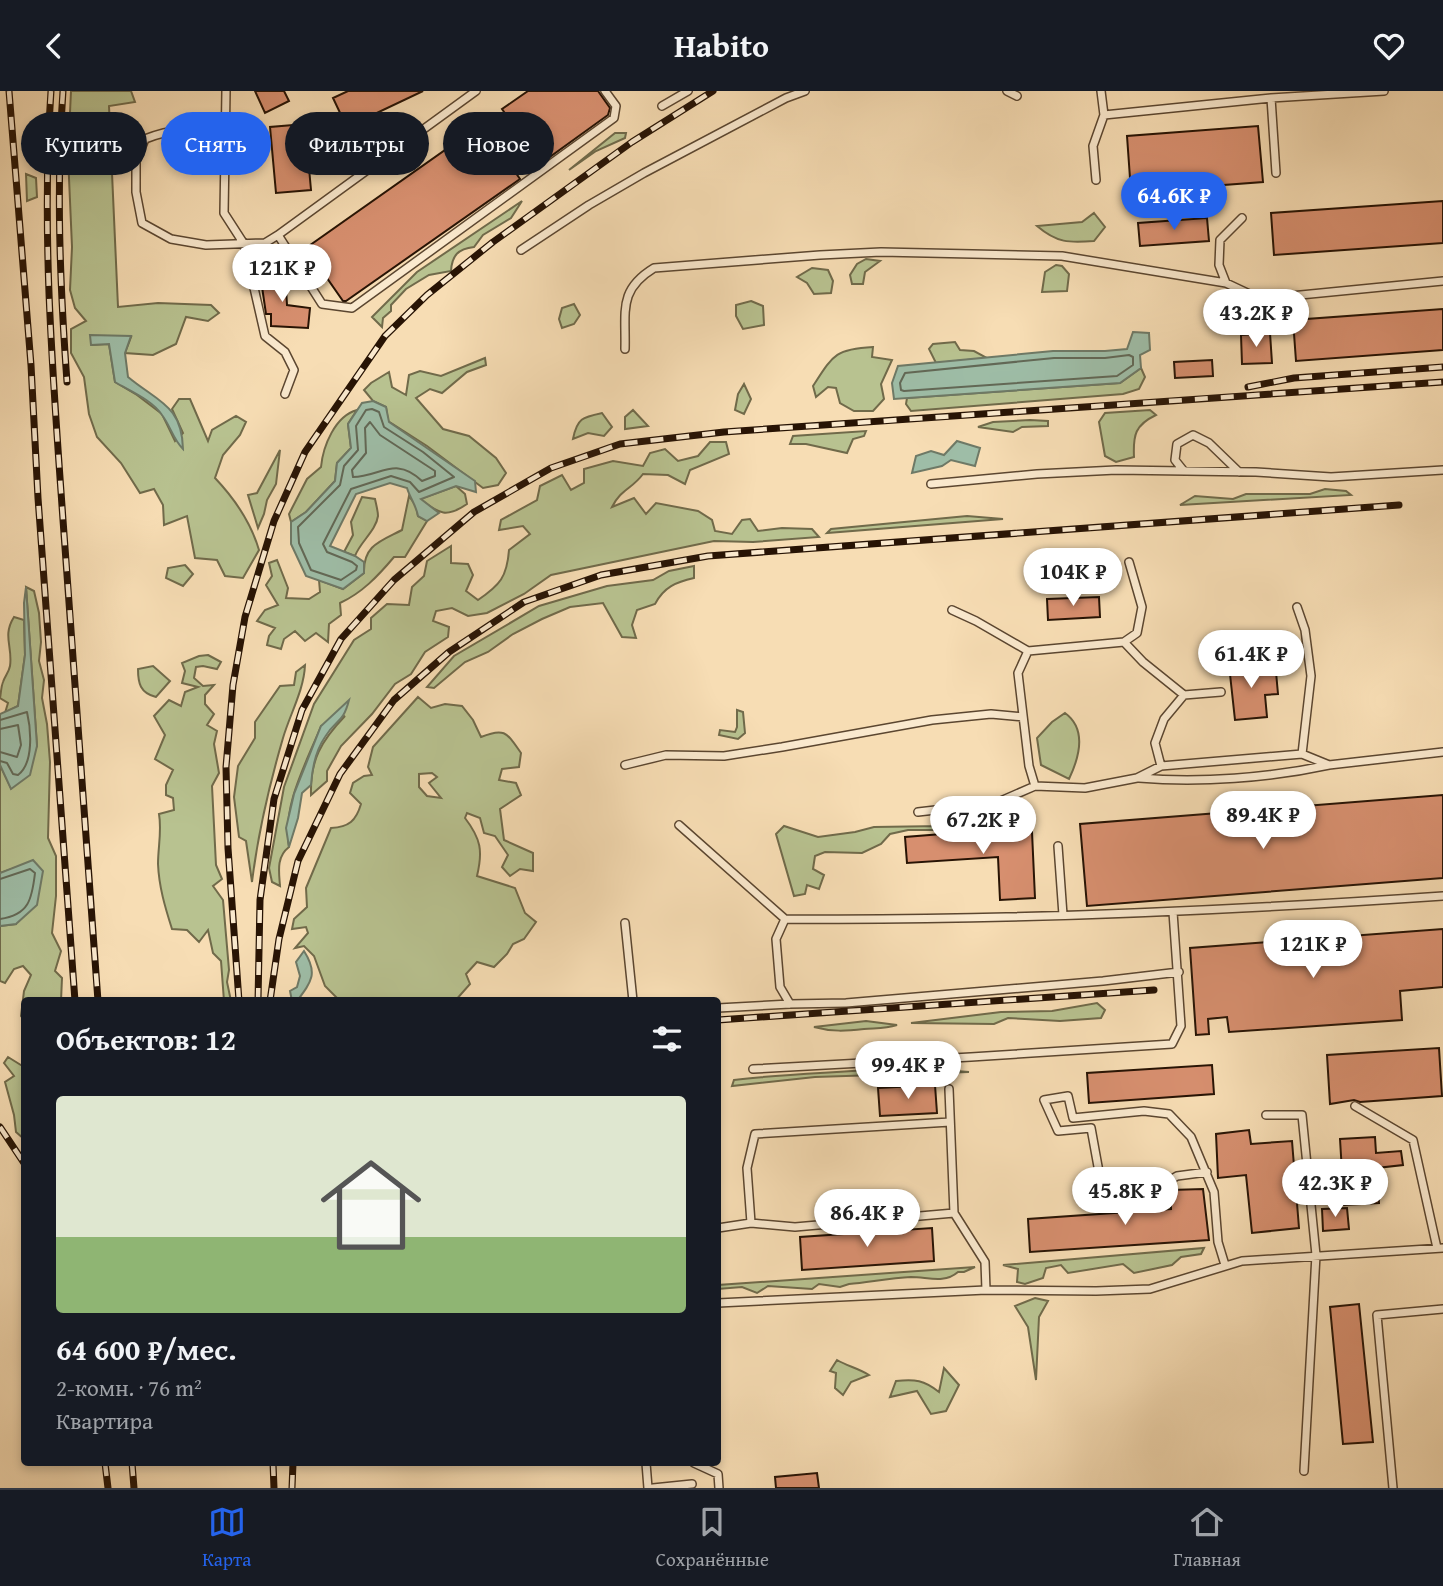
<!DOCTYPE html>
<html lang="ru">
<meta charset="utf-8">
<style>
:root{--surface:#171b24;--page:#242831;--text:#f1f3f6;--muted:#9ea1a6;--line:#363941;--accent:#2563eb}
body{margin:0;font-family:"Gentium Book Plus",serif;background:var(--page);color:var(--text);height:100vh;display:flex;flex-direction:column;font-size:26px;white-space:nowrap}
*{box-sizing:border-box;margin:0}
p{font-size:23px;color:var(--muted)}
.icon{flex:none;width:38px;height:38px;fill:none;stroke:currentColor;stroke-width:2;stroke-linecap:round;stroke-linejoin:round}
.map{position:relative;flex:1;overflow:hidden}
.side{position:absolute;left:21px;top:906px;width:700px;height:469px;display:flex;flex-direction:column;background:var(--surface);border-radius:7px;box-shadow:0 4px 10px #0003}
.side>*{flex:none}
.banner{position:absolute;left:21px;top:21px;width:700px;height:63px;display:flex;gap:14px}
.price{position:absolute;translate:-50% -60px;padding:0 16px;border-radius:24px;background:#fff;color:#222;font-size:23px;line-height:46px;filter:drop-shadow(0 2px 4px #0008)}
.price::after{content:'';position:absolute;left:50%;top:42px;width:21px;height:16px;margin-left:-10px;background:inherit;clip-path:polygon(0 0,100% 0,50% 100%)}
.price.selected{background:var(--accent);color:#fff}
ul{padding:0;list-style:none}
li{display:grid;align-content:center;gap:14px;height:371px;padding:0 35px}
li span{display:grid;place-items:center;height:217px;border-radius:7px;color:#555}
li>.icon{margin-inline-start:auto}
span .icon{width:126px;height:126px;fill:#fffc;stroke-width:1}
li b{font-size:30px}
h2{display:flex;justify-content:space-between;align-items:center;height:84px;padding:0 35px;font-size:30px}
.tag{padding:0 24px;border-radius:32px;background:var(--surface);box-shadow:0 4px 10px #0003;font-size:24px;line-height:63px}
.tag.selected{background:var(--accent);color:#fff}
header{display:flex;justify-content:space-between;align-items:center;height:91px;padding:0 35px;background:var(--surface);font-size:32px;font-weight:600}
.tab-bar{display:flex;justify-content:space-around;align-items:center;height:98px;border-top:2px solid var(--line);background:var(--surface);font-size:19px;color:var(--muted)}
.tab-bar a{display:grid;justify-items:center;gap:4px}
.tab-bar .selected{color:var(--accent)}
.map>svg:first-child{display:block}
.green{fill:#b8c290;stroke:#706a4a;stroke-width:2;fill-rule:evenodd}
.water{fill:#9ebda7;stroke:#6e7966;stroke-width:2}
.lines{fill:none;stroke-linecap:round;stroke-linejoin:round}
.shore{stroke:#626856;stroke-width:2}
.building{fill:#d78f6f;stroke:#271304;stroke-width:2}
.lane-casing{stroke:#5b4630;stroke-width:10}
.lane{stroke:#fae9ce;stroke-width:7}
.rail-casing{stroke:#271304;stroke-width:7}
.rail{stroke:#fae9ce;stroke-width:4.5;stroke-dasharray:13;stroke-linecap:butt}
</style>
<header><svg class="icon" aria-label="back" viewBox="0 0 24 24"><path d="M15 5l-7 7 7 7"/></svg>Habito<svg class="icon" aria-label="heart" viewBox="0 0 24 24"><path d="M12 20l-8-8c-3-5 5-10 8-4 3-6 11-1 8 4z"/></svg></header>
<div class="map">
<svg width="1443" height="1397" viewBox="0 0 1443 1397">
<rect width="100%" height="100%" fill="#f7ddb4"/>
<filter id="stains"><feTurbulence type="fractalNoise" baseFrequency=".00286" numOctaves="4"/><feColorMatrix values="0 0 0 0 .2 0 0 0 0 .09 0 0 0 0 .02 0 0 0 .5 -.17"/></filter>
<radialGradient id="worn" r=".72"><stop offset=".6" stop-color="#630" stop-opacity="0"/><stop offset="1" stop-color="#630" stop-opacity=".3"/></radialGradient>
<!-- green -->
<path class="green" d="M71 0H131L135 11 109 15 118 216 158 212 211 214 219 222 208 230 186 226 176 253 153 264 125 262 131 246 91 254 109 253 115 291 137 304 162 323 175 350 183 342 172 318 179 308H190L208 350 212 339 236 325 246 331 240 344 223 364 215 387C234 407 251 432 259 459L243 487 225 485 217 469 195 467 187 425 164 434 163 414 154 398 140 402 121 372 97 346 89 323 84 286 71 262V238L86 230 75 217 70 199 72 156 68 64Z
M615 42H626L625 47 596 60 569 79Z
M26 83 36 87 37 106 27 110Z
M522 110 511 127 483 144 474 156C458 158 452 164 451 180L429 184 406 198 391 214V220L383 227 382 236 372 226 417 181Z
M1094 122 1105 136 1094 150C1069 152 1057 152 1037 135L1082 131Z
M866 168 880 170 865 181 863 193H852L850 184 857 173Z
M1056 174 1062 175 1069 183 1067 200 1042 201 1045 181Z
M812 177 828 179 833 190 831 202 814 203 807 192 797 186Z
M751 210 763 215 764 234 743 238 736 225V214Z
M574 213 580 224 574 233 562 237 559 228 562 217Z
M955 251 960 259 974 260 987 267 936 272 929 258 933 253Z
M873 256 872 266 892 269 881 293 884 308 873 320H854L840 312 836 297 828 296 816 306 813 295C833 264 835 258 873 256Z
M485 267 486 274 467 281 442 302 430 298 416 307 443 338 469 345 496 367 506 382 498 394 483 397 427 355 388 330 386 316 373 310 364 299 371 292 389 281 392 296 406 304 409 284 420 280 441 285Z
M1141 277 1145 286 1139 298 1123 303 911 320 906 313 907 307 1120 292Z
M744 293 751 308 744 323 735 319 738 303Z
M357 319 348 333 351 357 337 372 335 390 306 421 291 431 289 423 307 388 321 376C323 355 335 325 357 319Z
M633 319 648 335 625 338V326Z
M1150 319 1156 324C1135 334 1133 344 1134 366L1116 371 1105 365 1099 331 1105 322Z
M602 322 612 336 604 345 588 342 573 348C577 327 583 326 602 322Z
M1030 329 1048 330V335L1022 336 1013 341 978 336 993 331Z
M866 340 864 345 853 348 847 362 806 353H790L793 345Z
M710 351H726L729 363 690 379 685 393 668 384 643 383C632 398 621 398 612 416L634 407 646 423 656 412 698 420 712 429 715 440 732 443 742 429 750 428 758 440 782 437 812 438 819 446 753 451 714 450 551 484 524 503 487 522 468 525 452 517 436 520 433 530 449 536 448 546 425 561 411 583 395 593 372 623 341 655 327 680V690L311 704C310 669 321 650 345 625L321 635C306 673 282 714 289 756 276 766 279 781 280 795L272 791 269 777 284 696 314 613 354 549 371 538V527L387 513 409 514 412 496 424 485 427 470 451 455V472L468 473 473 484 466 500 478 509C500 494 507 486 509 459L530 443 523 435 499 439 501 429 537 409 540 395 562 384 571 399 584 392V378L613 370 643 375 650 362 665 358 678 370 698 365Z
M280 359 276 393 267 409 264 423 258 437 248 404 257 402Z
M456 395 465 403 467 413C445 428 439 422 420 408Z
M1325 398 1346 400 1351 404 1180 414 1195 405 1233 408 1246 403H1310Z
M409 405 416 415 418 425 427 430 405 466H394C378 485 362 502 340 512L341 524 329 533 328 551 316 542 305 550 295 540 284 548 281 558 267 554 269 545 275 537 257 530 265 519 278 514 266 494 272 485 269 472 277 469 288 497 286 507 309 508 320 501 319 489 343 498 364 482C363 454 381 450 402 439Z
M362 406 375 408C376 413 378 420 378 425 376 440 360 451 355 465L344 461 353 444 351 431Z
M967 425 1003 428 827 442 831 438Z
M185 474 193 483 183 495 166 487 168 477Z
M694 475V487C676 491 664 496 655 513L637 519 632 534 636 547 622 546 603 512 570 516 542 528 513 543 488 561 465 571 434 597 427 596 454 565 539 515 607 495 653 489 669 480Z
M26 496 34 500 39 522 41 551 39 570 44 589 42 607 47 633 50 671 48 747 56 765V805L52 842 61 860 55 880 62 887 61 910H24V929L21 925 24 900 31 884 23 875 14 878 5 892 0 890V835L16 833 18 776 0 782V674L11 697 37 655Z
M14 526 24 529 25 564 18 615 5 622 8 612 0 607C1 602 1 596 3 591 5 585 9 581 10 575 13 556 2 545 14 526Z
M208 564 221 571 217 578 203 575 196 576 194 587 203 595 214 594 205 604V613L214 623 207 634 217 640 214 653 219 682 212 695 216 774 222 788 213 795 223 809 229 879 227 891 231 910H224L221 870 213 862 208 839 199 851 187 839 172 838C165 816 159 796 158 773 158 756 162 740 159 723L174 719 173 707 166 704V694L173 679 155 668 165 644 154 625 169 609 181 615 185 601 198 596 182 592 185 580 182 572 199 565Z
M305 574C304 599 290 623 283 647 269 695 258 742 252 791L246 750 239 746 234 706 238 675 255 647V631L280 595 294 594 296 581Z
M153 575 170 590 156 606C140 602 138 592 138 578Z
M418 606 431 617 445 613 462 615 473 629 481 646C505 636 507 642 521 662L519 676 502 678 499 689 516 692 521 704 500 718 504 749 533 762V780L520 778 510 785 502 776 508 764 495 745 484 742 480 727 467 722 465 727C481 748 483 760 477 785L515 797 525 822 536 831 524 848 513 853 507 863 494 876 477 871 466 883 470 893 455 910H340L325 895 314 865 304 855 295 857 308 842 306 836 292 838 294 828 307 816 306 797 331 737C349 736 356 730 361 713L350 702 353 692 364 685 372 684 368 676 373 656ZM432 682 437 686 429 692 441 707 427 705 419 696V683Z
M737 619 743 621 745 642 738 648 719 644 720 639 735 641 737 636Z
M1065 622C1087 638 1079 667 1069 688L1041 674 1037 647 1052 631Z
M1005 724 1010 727 992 733 960 732 934 739H908L890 743 881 753 862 762 825 761 815 765 813 778 824 784 819 798 807 794 805 803 794 805 776 743 784 735 818 746 855 741 874 736 941 735 960 727H985Z
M1097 912 1105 919 1101 927 1060 930 1008 927 994 933 911 932 1001 921 1052 920Z
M866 930 897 934C885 938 876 937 864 938 846 940 832 941 814 936Z
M8 966 24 976V1048L16 1041 14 1024 5 991 14 985 4 972Z
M925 973 928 978 969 981 815 986 732 995 734 989C797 981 862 982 925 973Z
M1204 1157 1201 1163 1181 1166 1172 1174 1134 1182 1123 1173 1068 1182 1061 1174 1046 1177 1043 1187 1025 1193 1017 1191 1018 1178 1003 1174Z
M975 1176 964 1181H958C944 1193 928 1186 911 1186 890 1187 870 1191 849 1193L840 1196 819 1193 812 1198 768 1195 757 1202 742 1196 718 1198V1194Z
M1035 1207 1048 1210 1039 1226 1036 1289 1028 1236 1015 1215Z
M837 1269C847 1275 858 1277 869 1284L851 1291 843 1304 835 1297 836 1282 830 1280Z
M944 1277 959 1294 946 1320 931 1323 917 1300 890 1306 896 1290C915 1288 924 1289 939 1301Z"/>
<!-- water -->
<path class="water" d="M1133 241 1149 242 1150 259 1140 264 1141 277 1120 292 894 308 892 292 898 275 1053 260H1105L1127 258Z
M90 244 131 245 125 262 128 286C158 311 182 314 183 358 173 348 171 336 162 324 152 309 130 300 115 291L109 253 91 254Z
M373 310 386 316 389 331 475 390 476 401 456 395 421 408 439 422 427 430 418 425C416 414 410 407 407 397L390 392 356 403 330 455 355 465 364 471V482L343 498 306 485 291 453V431L306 421 335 390 337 372 351 357 348 333 362 312Z
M957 350 980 357 975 375 951 369 942 375 912 382 916 365 931 360 944 364Z
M26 496 37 655 30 684 11 698 0 674V623L18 615 25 564 24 512Z
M349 609C343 633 336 628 325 646 316 659 312 679 311 694L302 702 298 727 289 756 286 737 294 703 321 635Z
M33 769 43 780 37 814 16 833 0 835V782Z
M304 860C318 882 312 890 297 910H292L290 900 297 896 300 885 296 871Z"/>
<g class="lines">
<!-- shore -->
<path class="shore" d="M1129 264 1133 266V274L1117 285 904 300 901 299 900 292 905 282 1054 267H1105Z
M366 319 372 318 379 321 384 336 423 361 454 386 419 401 410 391 391 385 351 398 323 453 327 461 352 471 357 475 356 479 341 489 311 479 299 452 298 436 340 394 344 375 358 359 356 335Z
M370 331 380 344 435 380V385L422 390C395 364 380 386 353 386L352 379 366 362 365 337Z
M0 629 27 621C31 638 34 672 18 684L13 683 7 672 0 670
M0 638 18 634 21 654 17 666 0 661
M0 788 30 778 35 782C32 808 29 824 0 828"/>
</g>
<!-- building -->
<path class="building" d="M255 0H284L289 10 265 22Z
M348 0H423L322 48 318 43 342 26 333 7Z
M528 0H598L610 17 608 24 540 73 502 18Z
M305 33 311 99 276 102 270 36Z
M482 33 520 88 346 210H343L306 157Z
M1258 35 1263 91 1131 101 1127 45Z
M1443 110V152L1274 164 1271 122Z
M1207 127 1209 150 1140 155 1138 132Z
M285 180 287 214 310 217 308 237 271 235V223H266L261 189 271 188V181Z
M1443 218V259L1296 270 1293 229Z
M1270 242 1272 272 1242 273 1241 244Z
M1212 269 1213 285 1175 287 1174 271Z
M1099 506 1100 526 1048 529 1047 508Z
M1262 571 1263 582 1276 581 1278 603 1265 604 1267 626 1235 629 1229 574Z
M1443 704V787L1087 815 1080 733Z
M992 739V743L1032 741 1035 807 1000 809 998 766 907 772 905 746Z
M1443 838V896L1400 900 1402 929 1229 941 1227 926 1208 928 1209 943 1196 944 1190 857Z
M1439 957 1442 1005 1360 1011 1354 1009 1330 1013 1327 964Z
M1212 974 1214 1003 1089 1012 1087 982Z
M935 994 937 1022 880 1025 878 997Z
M1249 1039 1251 1053 1292 1050 1299 1137 1252 1142 1246 1084 1218 1087 1216 1043Z
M1375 1046 1376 1062 1401 1060 1403 1074 1377 1077 1379 1112 1344 1114 1340 1048Z
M1203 1098 1209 1149 1030 1161 1028 1128 1171 1118V1099Z
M1347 1117 1349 1138 1323 1140 1322 1118Z
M932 1137 934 1170 802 1179 800 1146Z
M1359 1213 1373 1351 1343 1353 1330 1216Z
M817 1382 819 1397H776L775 1386Z"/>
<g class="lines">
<defs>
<path id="lane" d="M226 0 224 122 244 153 265 245 285 261 294 279 285 303
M476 0 278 144 322 213 352 217 614 27 616 15 605 0
M1007 0 1017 5
M1271 7 1276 82
M662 15 688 0
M1104 24 1271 7 1384 0
M225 63C194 39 183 33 145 48L136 70V101L142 132 171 148 206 154 265 152 278 144
M1096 89 1093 55 1104 24 1101 0
M521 159 589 114 644 82 786 7 805 0
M1226 192 1219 174 1220 149 1242 127
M1260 233V208
M625 258C626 220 618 199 654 177L820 164 881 161 1062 165 1226 192 1260 208 1443 190
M1183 379 1175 369 1177 353 1193 344 1209 352 1239 381
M931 393 1037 383 1116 379 1256 381 1331 386 1443 379
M1297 516 1305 539 1311 585 1302 663
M952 519 976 530 1028 560
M1124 551 1137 542 1142 516 1129 471
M625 674 666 664 724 665 782 656 932 629 991 623 1023 626
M1161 675 1155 652 1164 628 1184 604
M1139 687C1200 692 1269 687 1329 674
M1035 695 1029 675 1018 582 1028 560 1124 551 1143 571 1184 604 1221 601
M918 721 996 712 1035 695 1085 697 1137 687 1161 675 1302 663 1329 674 1443 661
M679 734 785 828
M1058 755 1063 824
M625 832 633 910
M790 913 780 896 776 848 785 828C1005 830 1224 820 1443 805
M718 917 790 913 846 912 1103 890 1179 881
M753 978 971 966 1172 953 1181 935 1173 821
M949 998 954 1122 985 1171 986 1199
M1355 1015 1413 1049 1437 1157
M1266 1024H1302L1316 1164
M1207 1081 1177 1085 1154 1099 1103 1103 1091 1037 1058 1040 1044 1009 1068 1005 1073 1027 1144 1020 1169 1023 1191 1046 1214 1101 1218 1151 1225 1174
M751 1132 747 1077 755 1043 950 1031
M718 1137 751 1132 795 1136 954 1122
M718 1212 986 1199 1096 1200 1150 1198 1242 1170 1443 1157
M646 1372 648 1397
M694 1372 718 1383 719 1397
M1304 1380 1316 1164
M653 1397 692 1393
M1393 1397 1377 1224 1443 1218"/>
</defs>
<!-- lane casing -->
<use href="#lane" class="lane-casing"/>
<!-- lane -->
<use href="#lane" class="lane"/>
<defs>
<path id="rail" d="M9 0 31 274 38 407 75 910
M51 0C41 143 53 286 63 429 75 589 86 750 98 910
M63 0C56 97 60 194 67 291
M1248 296 1294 287 1443 276
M239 910 228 757 226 676 233 594 245 526 274 430 305 361 385 245 427 204 493 151 632 51 713 0
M258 910 260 809 274 708 302 619 341 548 394 489 474 421 551 377 620 353 724 341 1443 291
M270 910 279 848 298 770 340 683 394 609 449 561 524 511 601 484 708 465 1399 414
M718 929 1154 899
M0 1036 24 1072
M105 1372 108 1397
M132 1372 134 1397
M273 1372 274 1397
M292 1397 293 1372"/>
</defs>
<!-- rail casing -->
<use href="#rail" class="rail-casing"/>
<!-- rail -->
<use href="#rail" class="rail"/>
</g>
<rect width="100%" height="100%" filter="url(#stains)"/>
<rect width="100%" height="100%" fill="url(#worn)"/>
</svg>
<b class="price selected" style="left:1174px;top:141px">64.6K ₽</b>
<b class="price" style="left:282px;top:213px">121K ₽</b>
<b class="price" style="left:1256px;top:258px">43.2K ₽</b>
<b class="price" style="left:1073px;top:517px">104K ₽</b>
<b class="price" style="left:1251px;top:599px">61.4K ₽</b>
<b class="price" style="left:1263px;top:760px">89.4K ₽</b>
<b class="price" style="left:983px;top:765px">67.2K ₽</b>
<b class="price" style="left:1313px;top:889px">121K ₽</b>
<b class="price" style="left:908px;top:1010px">99.4K ₽</b>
<b class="price" style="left:1335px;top:1128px">42.3K ₽</b>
<b class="price" style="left:1125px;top:1136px">45.8K ₽</b>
<b class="price" style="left:867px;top:1158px">86.4K ₽</b>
<div class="banner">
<a class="tag">Купить</a>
<a class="tag selected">Снять</a>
<a class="tag">Фильтры</a>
<a class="tag">Новое</a>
</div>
<section class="side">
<h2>Объектов: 12<svg class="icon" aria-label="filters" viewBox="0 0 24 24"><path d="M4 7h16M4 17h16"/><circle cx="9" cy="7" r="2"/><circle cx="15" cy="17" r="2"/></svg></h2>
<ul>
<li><span style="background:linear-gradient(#dfe7d0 65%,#8fb573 0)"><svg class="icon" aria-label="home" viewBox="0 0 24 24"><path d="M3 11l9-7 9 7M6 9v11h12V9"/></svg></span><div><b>64 600 ₽/мес.</b><p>2-комн. · 76 m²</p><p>Квартира</p></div></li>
</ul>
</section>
</div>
<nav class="tab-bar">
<a class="selected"><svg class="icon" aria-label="map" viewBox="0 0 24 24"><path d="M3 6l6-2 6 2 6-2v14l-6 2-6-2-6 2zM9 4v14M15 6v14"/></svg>Карта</a>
<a><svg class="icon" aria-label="saved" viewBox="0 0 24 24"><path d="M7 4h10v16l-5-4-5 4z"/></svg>Сохранённые</a>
<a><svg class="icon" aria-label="home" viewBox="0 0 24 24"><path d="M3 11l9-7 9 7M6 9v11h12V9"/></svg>Главная</a>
</nav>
